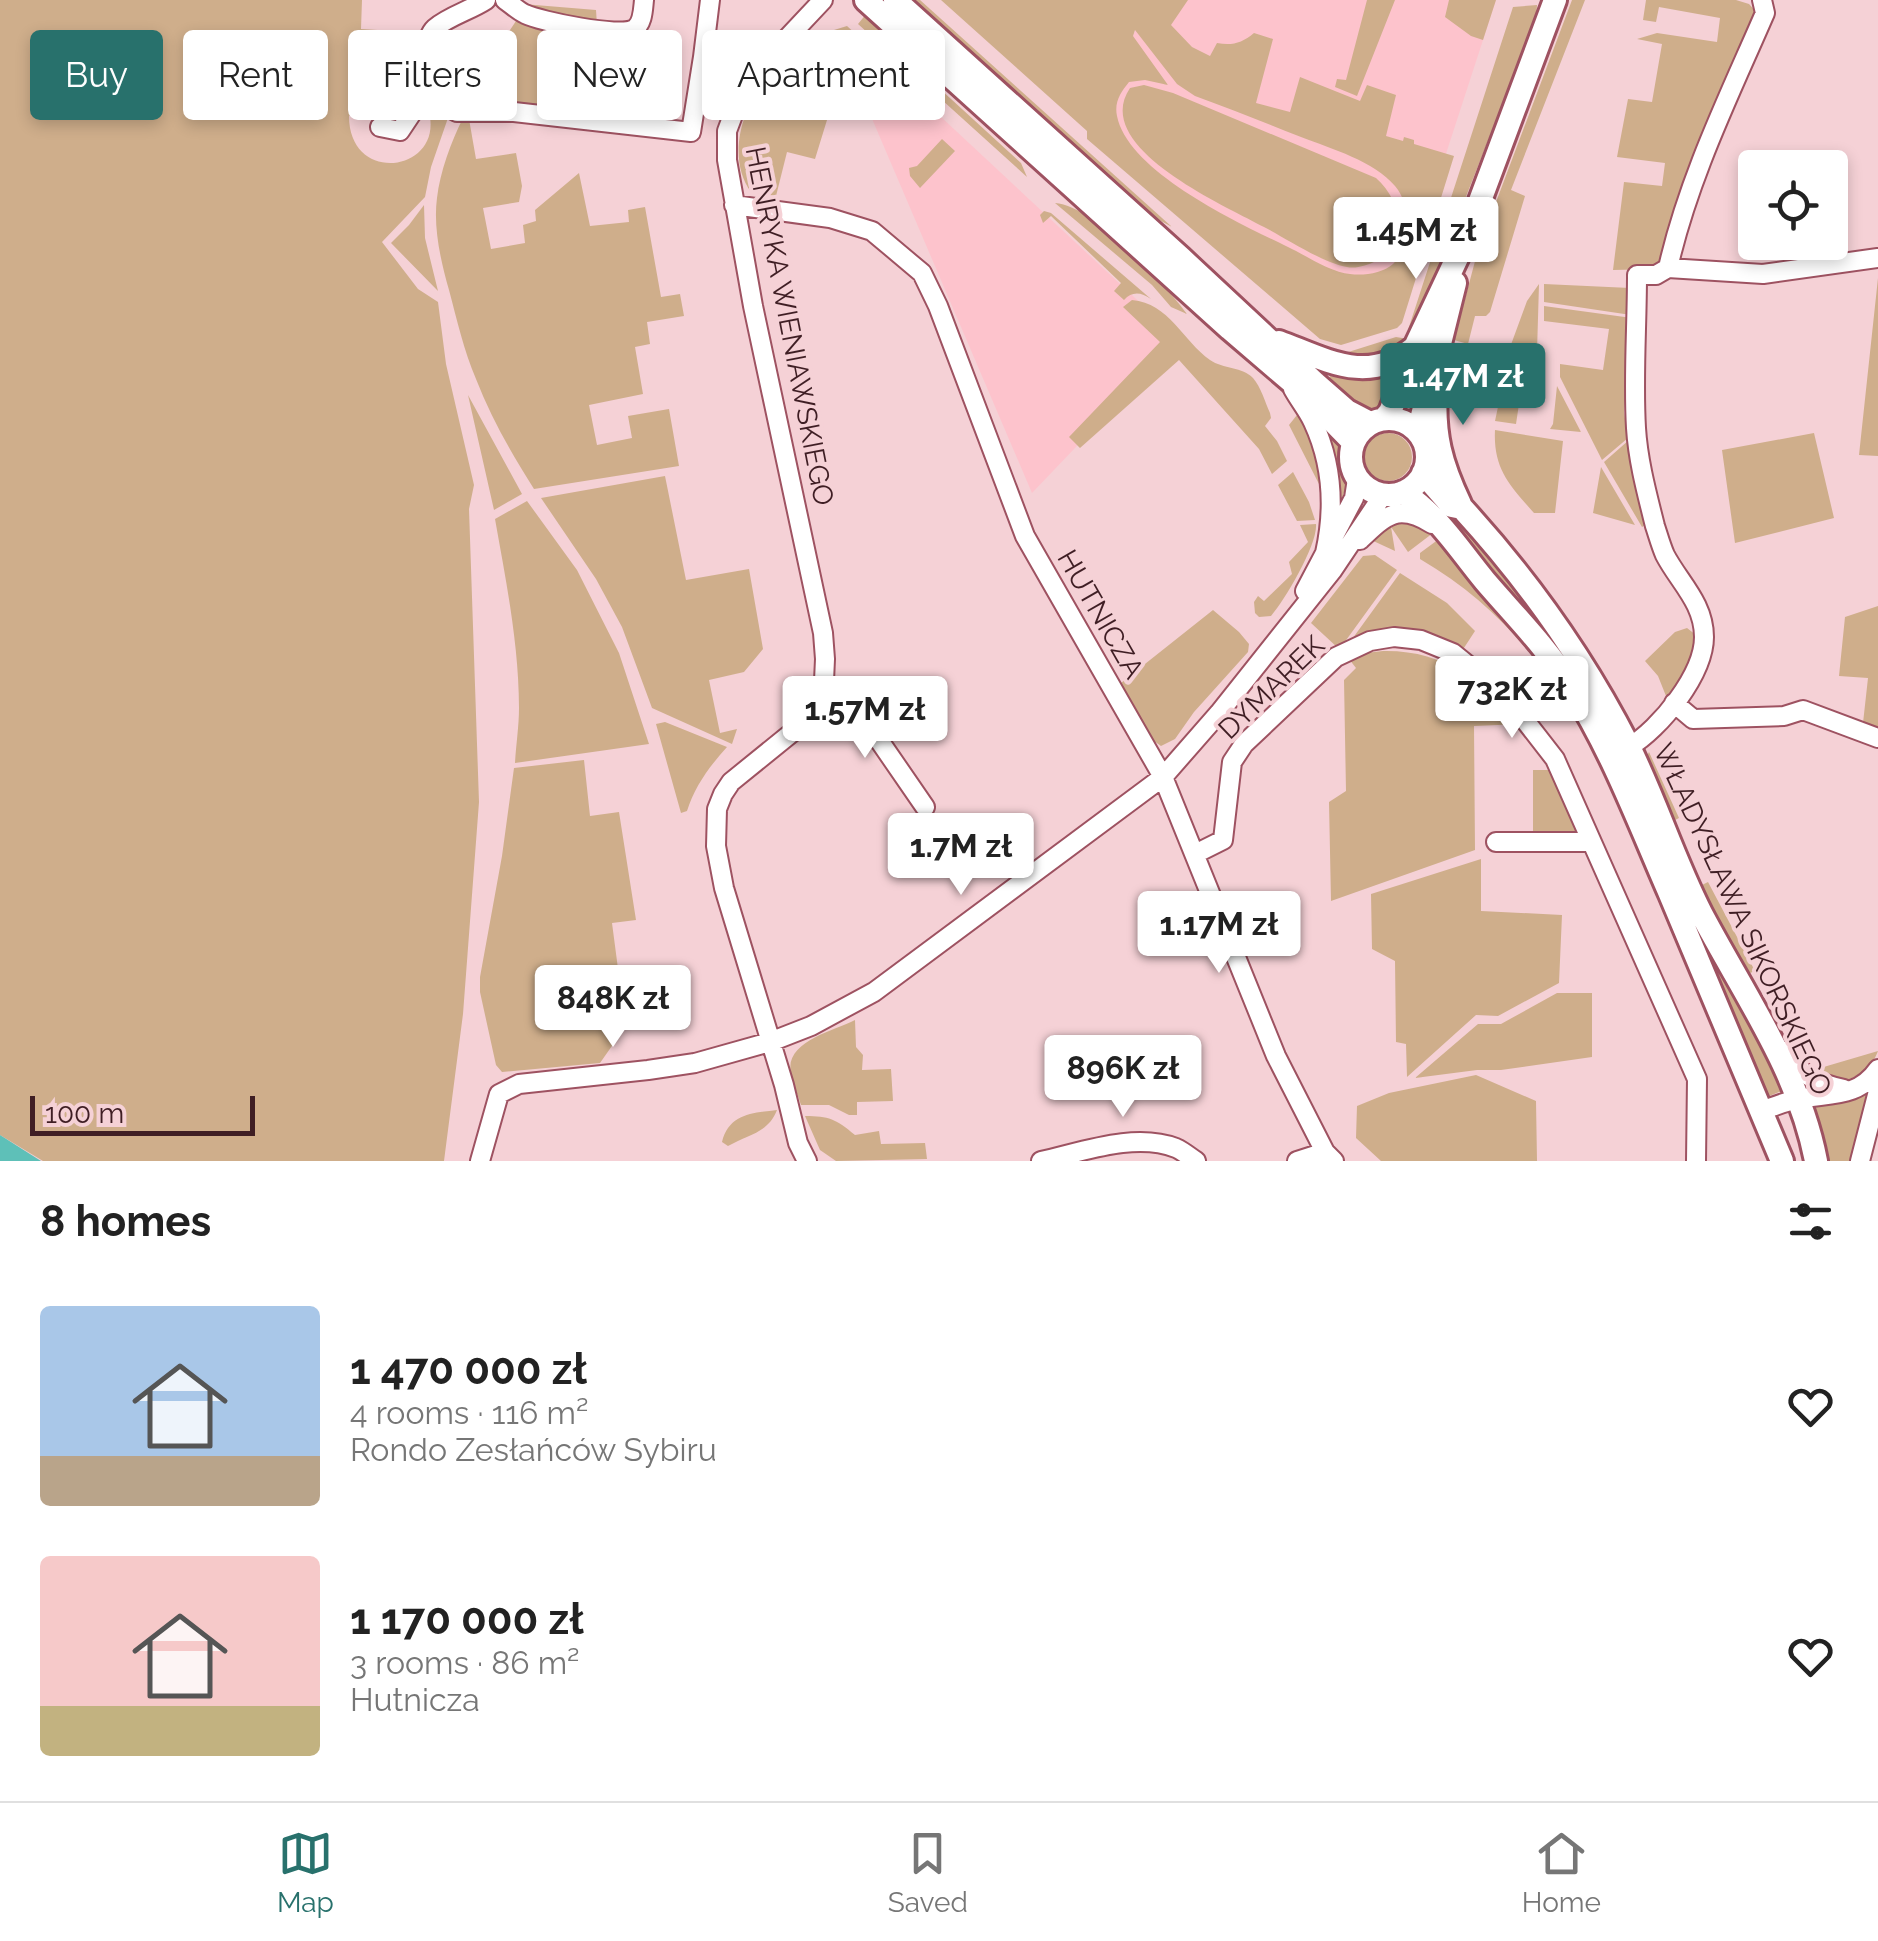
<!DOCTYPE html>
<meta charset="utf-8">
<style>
:root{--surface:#fff;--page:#f6f6f6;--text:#222;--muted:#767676;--line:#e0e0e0;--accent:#28716c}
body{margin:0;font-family:Raleway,sans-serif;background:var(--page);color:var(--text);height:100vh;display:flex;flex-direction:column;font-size:38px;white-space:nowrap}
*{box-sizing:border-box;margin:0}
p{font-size:32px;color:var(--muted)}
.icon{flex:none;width:55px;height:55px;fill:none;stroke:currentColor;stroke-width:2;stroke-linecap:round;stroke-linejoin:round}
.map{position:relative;height:1161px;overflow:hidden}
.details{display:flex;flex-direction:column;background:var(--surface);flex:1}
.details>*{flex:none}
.hud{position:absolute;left:30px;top:30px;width:1000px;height:90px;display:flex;gap:20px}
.controls{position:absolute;left:1738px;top:150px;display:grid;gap:20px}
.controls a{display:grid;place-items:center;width:110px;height:110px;border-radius:10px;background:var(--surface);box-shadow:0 5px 15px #0003;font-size:50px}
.scale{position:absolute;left:30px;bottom:25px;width:225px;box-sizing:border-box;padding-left:10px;border:5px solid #3f1e24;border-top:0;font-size:28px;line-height:35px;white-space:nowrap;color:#3f1e24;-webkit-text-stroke:8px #f5d1d6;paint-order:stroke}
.price{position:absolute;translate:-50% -85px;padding:0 22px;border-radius:10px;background:#fff;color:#222;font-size:32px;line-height:65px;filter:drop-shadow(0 2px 5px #0008)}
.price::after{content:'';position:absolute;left:50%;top:60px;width:30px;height:22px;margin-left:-15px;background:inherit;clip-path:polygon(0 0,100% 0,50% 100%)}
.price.active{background:var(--accent);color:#fff}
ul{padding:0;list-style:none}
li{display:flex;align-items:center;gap:30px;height:250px;padding:0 40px}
li span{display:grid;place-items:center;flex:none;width:280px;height:200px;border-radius:10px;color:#555}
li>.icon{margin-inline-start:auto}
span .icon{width:120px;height:120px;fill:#fffc;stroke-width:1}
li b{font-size:42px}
h2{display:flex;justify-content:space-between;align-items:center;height:120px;padding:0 40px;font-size:42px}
.pill{padding:0 35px;border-radius:10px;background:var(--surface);box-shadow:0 5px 15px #0003;font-size:35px;line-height:90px}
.pill.active{background:var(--accent);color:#fff}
.tab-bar{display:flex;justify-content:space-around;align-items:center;height:140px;border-top:2px solid var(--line);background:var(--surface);font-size:28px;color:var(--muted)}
.tab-bar a{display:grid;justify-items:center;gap:5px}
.tab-bar .active{color:var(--accent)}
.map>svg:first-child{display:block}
.built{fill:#fdc3cc}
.green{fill:#cfae8b;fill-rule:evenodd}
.water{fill:#5ec0b8}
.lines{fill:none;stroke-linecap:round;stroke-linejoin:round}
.street-casing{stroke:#9e5261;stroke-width:22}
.secondary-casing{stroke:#9e5261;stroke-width:28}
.street{stroke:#fff;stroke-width:18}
.secondary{stroke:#fff;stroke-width:22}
.labels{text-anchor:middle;stroke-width:8;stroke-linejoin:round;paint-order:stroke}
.street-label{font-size:28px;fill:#3f1e24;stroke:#f5d1d6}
</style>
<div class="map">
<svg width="1878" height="1161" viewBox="0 0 1878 1161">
<rect width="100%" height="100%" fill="#f5d1d6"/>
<!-- built -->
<path class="built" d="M1150 0H1496L1415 249 1338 330 1087 131Z
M896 75 1179 339 1032 493 864 100Z"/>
<!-- green -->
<path class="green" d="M0 0H362L361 29 410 32V66H377V99H402L401 87H416V104L402 105 401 102C380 103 364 101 349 116 349 186 444 172 429 112L449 115 431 167 425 197 382 242 418 289 438 302 446 364 474 485 469 509 479 802 463 1014 444 1161H43L0 1135Z
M907 0H920L1172 227 1139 209Z
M941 0H1188L1171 25 1192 47 1210 56 1217 43C1232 46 1242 43 1254 33L1273 39 1256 103 1290 112 1300 77 1360 101 1367 85 1396 95 1386 136 1403 141 1404 137 1414 140V144L1454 156 1402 323 1397 328 1341 345 1320 339 1087 139V131ZM1135 30 1177 84 1195 96C1231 109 1266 123 1301 137 1332 149 1374 161 1395 186 1412 206 1412 245 1393 264 1383 273 1364 276 1350 274 1332 273 1305 255 1288 247 1240 224 1128 172 1117 116 1114 102 1121 92 1129 82L1145 80 1168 85 1133 36Z
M1367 0H1395L1357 96 1335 87 1337 79 1346 80Z
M1449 0H1496L1483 40 1471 36 1445 17Z
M1572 0H1585L1511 190 1525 196 1490 312 1486 316H1475L1468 344 1454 340 1478 250Z
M1646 0H1736L1749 4 1759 15 1664 266 1657 269 1613 270 1624 182 1662 186 1665 163 1617 157 1628 99 1652 102 1662 44 1637 39 1657 33 1717 42 1720 18 1659 7 1656 22 1643 20Z
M523 4 596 10 597 25 526 8Z
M1537 5 1536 19 1413 331 1408 330 1513 7Z
M867 13 912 57 927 77 1021 163 1027 177 858 24Z
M518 18 635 36 634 49 628 51 619 49 618 54 626 57 619 117 614 116 615 104 595 101 593 113 515 105 496 51Z
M847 26 882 58 881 63 856 87 833 40 834 30Z
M447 30 451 39 465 32 483 49 453 106C434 92 428 46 447 30Z
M824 34 848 88 835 94 815 159 787 152 776 196 751 192C728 161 740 112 763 83 780 63 802 48 824 34Z
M492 59 502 90 482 94 483 109 466 107Z
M1144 85 1173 93 1376 178C1401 200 1412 243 1376 261 1368 265 1356 269 1347 267 1323 263 1285 238 1264 227 1224 205 1090 147 1130 88Z
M463 118 469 119 476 159 516 153 522 186 519 202 483 208 491 249 525 243 523 225 536 221 535 210 579 173 590 226 629 222 628 210 645 207 661 297 680 294 684 316 647 322 650 344 635 347 643 394 589 405 597 445 632 438 628 416 669 409 679 466 534 489C512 454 491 418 476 379 464 351 457 320 449 290 441 262 433 228 437 198 440 172 451 142 463 118Z
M942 139 955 151 920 188 910 176 909 168 917 166Z
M1055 203C1093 205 1164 283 1187 314L1171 307 1152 285Z
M424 205 425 238 438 291 391 243 409 225Z
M1044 211 1051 213 1151 299C1141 292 1132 291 1124 300L1114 291 1121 283 1051 216 1043 223 1040 215Z
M1878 278V456L1859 455Z
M1539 284 1537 352 1509 350 1527 301Z
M1544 284 1630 288 1631 315 1544 302Z
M1132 300C1169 303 1183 341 1210 360 1223 369 1243 367 1253 378 1261 387 1265 402 1270 413L1271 418 1265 426 1277 441 1287 461 1272 474 1259 449 1179 360 1080 448 1069 437 1160 342 1123 307Z
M1544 306 1632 318 1624 412 1628 438 1602 460 1560 377V364L1603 370 1609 329 1544 321Z
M1396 337 1408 339 1385 359 1342 354Z
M1509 355 1526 357 1516 424 1495 421Z
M1335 369 1396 371 1378 409 1372 413H1365L1332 384 1329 378Z
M1557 386 1581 432 1550 429 1553 424Z
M468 395 522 494 494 510Z
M1301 410 1316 439 1326 513 1321 488 1289 425Z
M1322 423 1343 444V462L1349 479 1339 506Z
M1495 430 1563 441 1555 513H1534C1510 486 1493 469 1495 430Z
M1364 457a24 24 0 1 1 48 0a24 24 0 1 1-48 0Z
M1814 433 1834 518 1735 543 1722 450Z
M1629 440 1650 522 1642 527 1604 462Z
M1601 467 1635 525 1593 513Z
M1293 472 1309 502 1315 520 1297 521 1278 485Z
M665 476 686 580 749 569 763 649 744 672 709 680 720 733 737 729 732 744 652 708 622 627 596 579 541 498Z
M527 501 577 570 619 653 649 744 515 763C516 745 519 726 519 708 519 645 506 581 495 519Z
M1410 521 1433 533 1408 552 1391 527 1395 551 1369 539 1394 522Z
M1462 523 1489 550 1580 677 1453 528Z
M1316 524C1318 544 1285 600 1271 616L1259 617 1255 613 1254 602 1258 596 1264 601 1292 574 1289 562 1308 542 1300 525Z
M1439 539 1537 656 1588 732 1659 890 1656 891C1600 759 1551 635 1420 559V553Z
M1375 555 1397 570 1344 643 1338 648 1311 623 1363 556Z
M1400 573 1447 603 1475 631 1460 654 1430 641 1350 642Z
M1878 606V729L1863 723 1868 678 1839 676 1845 617Z
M1213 610 1239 632 1249 644 1248 652 1194 712 1175 739 1161 746 1154 741 1121 683Z
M1687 628 1696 635 1692 663 1674 698 1666 696 1658 676 1645 661 1675 632Z
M1383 651C1446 650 1479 681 1521 724L1474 726 1475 850 1331 901 1329 802 1346 791 1344 680 1356 668 1349 659 1357 654Z
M665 722 727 747C709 767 695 786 687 811L681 813 656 724Z
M1649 752 1679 818 1673 821 1646 758Z
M584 760 590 816 619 812 636 920 612 923 620 984 597 987 594 975 559 981 566 1021 601 1016 600 1005 607 1004 614 1043 600 1063 502 1072 496 1065 480 992V977L502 856 514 768Z
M1533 770H1556L1586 840 1533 839Z
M1481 859V911L1562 915 1559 983 1498 1016 1476 1015 1407 1077 1406 1044 1396 1042 1395 961 1372 949 1371 894Z
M1708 882 1755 971 1750 973 1707 903 1700 886Z
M1683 891 1765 1046 1785 1092H1779L1767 1097 1705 955Z
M1557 993H1592V1057L1501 1070H1477L1415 1078 1478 1024H1501Z
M855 1020 856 1047 863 1055 862 1070 891 1069 893 1101 857 1102V1115H849L829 1105H801C798 1095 793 1084 791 1073 784 1042 833 1031 855 1020Z
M1878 1051C1872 1068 1852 1084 1833 1080 1825 1078 1817 1074 1810 1071Z
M1476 1075 1536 1101 1537 1161H1381L1356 1138 1357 1106 1389 1093Z
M1870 1094 1857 1161H1826L1811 1103 1843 1101Z
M777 1110C768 1133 749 1134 728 1146L722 1142C729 1114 752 1113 777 1110Z
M805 1116C829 1116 836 1119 855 1135L879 1131 881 1144 925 1143 927 1159 836 1161 820 1150Z"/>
<!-- water -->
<path class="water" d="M0 1135 41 1161H0Z"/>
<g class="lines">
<defs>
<path id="street" d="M486 0C471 10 449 16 435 28 420 42 429 83 435 100L457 112H514L691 132 703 57
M505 0C511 4 518 11 525 14 540 21 621 38 634 29 643 24 643 9 644 0
M710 0 703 57 745 83
M380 127 400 131 430 86
M734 205 830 218 872 231 922 273 938 306 1025 536 1163 777 1276 1056 1325 1152 1334 1161
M1668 268 1763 274 1878 258
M1293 389C1299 400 1308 411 1313 422 1333 465 1335 508 1325 553
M1360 540C1386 515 1398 503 1432 524
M1305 591 1354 498 1357 479
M821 694 839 700 852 701 925 807
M1674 703 1693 719 1784 716 1803 710 1878 738
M1629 747C1660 729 1704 674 1704 637 1704 603 1679 582 1665 555 1661 546 1658 535 1655 526 1647 494 1638 461 1636 428 1633 378 1637 326 1637 275H1656L1668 268C1688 179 1729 96 1765 13L1762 0
M1496 842H1591
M1195 854 1223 840 1232 762 1244 744 1336 657 1370 641 1394 637 1421 640 1453 653 1506 696 1555 759 1697 1079 1696 1161
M1784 1051C1804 1076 1812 1082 1844 1089
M1761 1111C1773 1107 1786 1101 1799 1099 1830 1093 1858 1098 1878 1069
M480 1161 499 1094 519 1084 648 1070 695 1063 770 1042 811 1026 874 992 1163 777 1219 713 1332 571 1383 495
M807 1161 798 1143 784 1085 724 888 716 846 717 809 723 794 731 782 810 718 821 694 824 681 825 659 823 633 753 306 727 160V131L745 83 823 0
M1041 1161C1082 1152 1135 1132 1176 1148 1183 1151 1190 1157 1196 1161
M1297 1161 1325 1152
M1860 1161 1878 1091"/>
<path id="secondary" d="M866 0 1230 329 1306 394 1353 442
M895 0 1181 258 1315 383 1347 411 1370 423
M1279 342C1329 361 1368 385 1415 347
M1436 390C1433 435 1441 464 1460 504
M1351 457a38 38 0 1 1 76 0a38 38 0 1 1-76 0Z
M1384 419 1390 412 1415 347 1465 241 1555 0
M1418 432 1455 283
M1423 473 1452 506 1462 508C1527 579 1584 659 1628 745 1655 799 1673 858 1701 913 1743 993 1799 1071 1816 1161
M1403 492C1441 519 1457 547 1485 581 1515 616 1548 649 1572 688 1613 753 1639 823 1670 894 1708 983 1745 1072 1782 1161"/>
</defs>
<!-- street casing -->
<use href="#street" class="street-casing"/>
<!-- secondary casing -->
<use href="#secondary" class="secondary-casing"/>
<!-- street -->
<use href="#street" class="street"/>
<!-- secondary -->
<use href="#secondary" class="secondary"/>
</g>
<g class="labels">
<!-- street labels -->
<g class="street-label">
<text transform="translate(790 326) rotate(79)" y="10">HENRYKA WIENIAWSKIEGO</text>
<text transform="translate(1101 614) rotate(60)" y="10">HUTNICZA</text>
<text transform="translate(1271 687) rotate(-44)" y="10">DYMAREK</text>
<text transform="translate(1743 919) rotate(65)" y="10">WŁADYSŁAWA SIKORSKIEGO</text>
</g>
</g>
</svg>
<div class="controls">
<a><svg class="icon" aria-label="locate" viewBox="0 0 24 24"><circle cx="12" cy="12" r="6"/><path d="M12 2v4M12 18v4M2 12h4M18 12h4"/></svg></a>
</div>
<div class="scale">100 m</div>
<b class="price" style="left:1416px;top:282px">1.45M zł</b>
<b class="price active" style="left:1463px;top:428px">1.47M zł</b>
<b class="price" style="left:1512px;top:741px">732K zł</b>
<b class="price" style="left:865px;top:761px">1.57M zł</b>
<b class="price" style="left:961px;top:898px">1.7M zł</b>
<b class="price" style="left:1219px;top:976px">1.17M zł</b>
<b class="price" style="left:613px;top:1050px">848K zł</b>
<b class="price" style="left:1123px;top:1120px">896K zł</b>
<div class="hud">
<a class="pill active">Buy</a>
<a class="pill">Rent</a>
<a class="pill">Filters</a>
<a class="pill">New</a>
<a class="pill">Apartment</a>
</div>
</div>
<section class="details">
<h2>8 homes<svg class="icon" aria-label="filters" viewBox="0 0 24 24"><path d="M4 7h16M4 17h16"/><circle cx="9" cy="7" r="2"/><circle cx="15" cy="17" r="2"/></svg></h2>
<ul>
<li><span style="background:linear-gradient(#a9c7e8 75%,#b9a48a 0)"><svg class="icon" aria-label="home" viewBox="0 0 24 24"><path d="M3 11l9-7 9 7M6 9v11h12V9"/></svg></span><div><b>1 470 000 zł</b><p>4 rooms · 116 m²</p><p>Rondo Zesłańców Sybiru</p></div><svg class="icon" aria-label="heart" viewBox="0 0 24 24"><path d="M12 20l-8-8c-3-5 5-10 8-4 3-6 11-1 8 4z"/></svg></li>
<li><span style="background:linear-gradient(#f6c9c9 75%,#c2b280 0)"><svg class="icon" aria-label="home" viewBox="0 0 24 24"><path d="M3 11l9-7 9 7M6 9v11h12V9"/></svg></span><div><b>1 170 000 zł</b><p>3 rooms · 86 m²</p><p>Hutnicza</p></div><svg class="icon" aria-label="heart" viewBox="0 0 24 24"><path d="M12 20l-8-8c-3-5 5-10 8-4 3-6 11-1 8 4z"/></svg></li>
</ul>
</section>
<nav class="tab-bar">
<a class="active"><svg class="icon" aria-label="map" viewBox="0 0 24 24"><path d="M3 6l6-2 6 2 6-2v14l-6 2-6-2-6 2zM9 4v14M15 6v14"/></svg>Map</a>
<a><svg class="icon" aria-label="saved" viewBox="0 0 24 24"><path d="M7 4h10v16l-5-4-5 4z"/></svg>Saved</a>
<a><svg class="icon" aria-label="home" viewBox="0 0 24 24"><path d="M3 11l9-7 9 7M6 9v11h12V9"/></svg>Home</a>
</nav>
